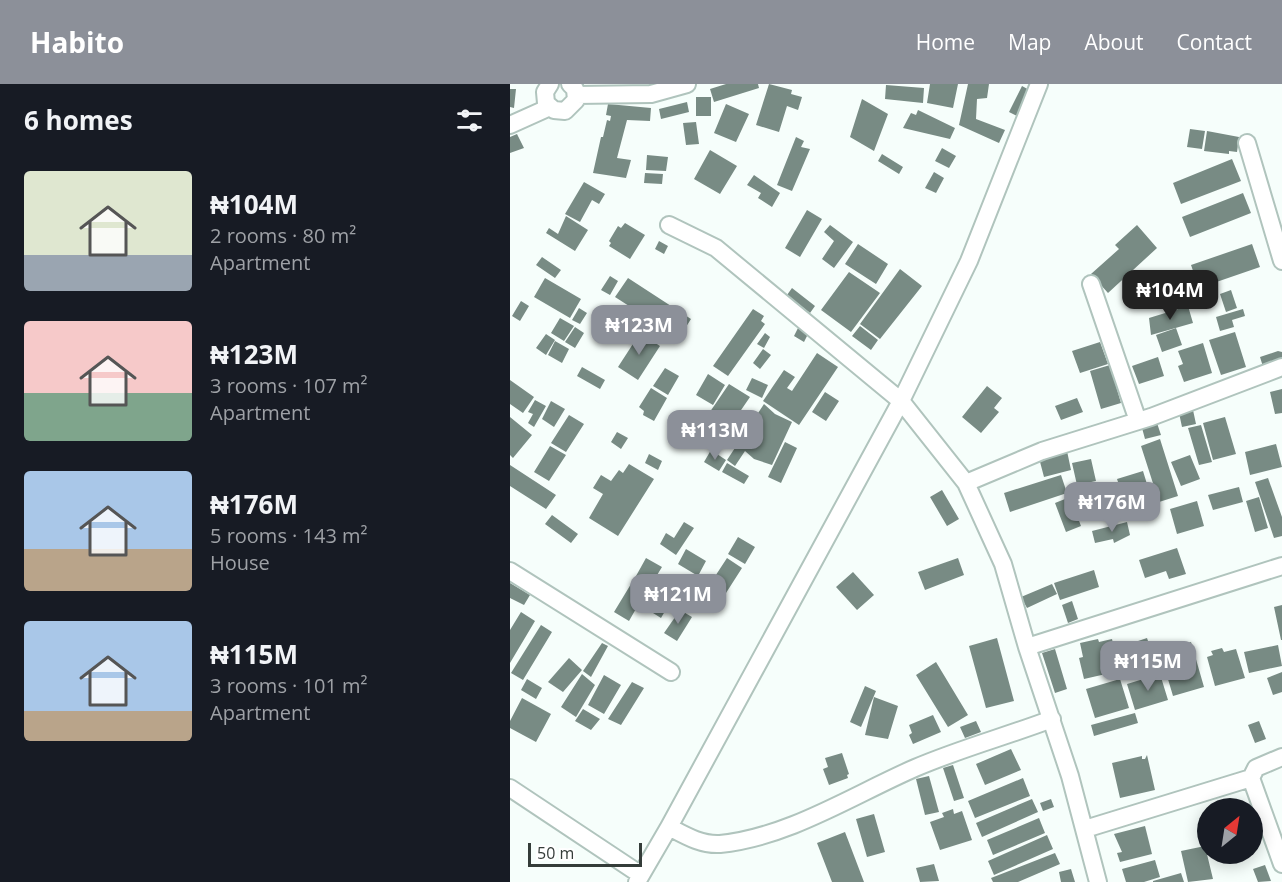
<!DOCTYPE html>
<meta charset="utf-8">
<style>
:root{--surface:#171b24;--page:#20242c;--text:#f1f3f6;--muted:#9ea1a6;--accent:#8c9099}
body{margin:0;font-family:"Open Sans",sans-serif;background:var(--page);color:var(--text);height:100vh;display:flex;flex-direction:column;font-size:22px;white-space:nowrap}
*{box-sizing:border-box;margin:0}
p{font-size:20px;color:var(--muted)}
.icon{flex:none;width:33px;height:33px;fill:none;stroke:currentColor;stroke-width:2;stroke-linecap:round;stroke-linejoin:round}
.map{position:relative;flex:1;overflow:hidden}
.sheet{display:flex;flex-direction:column;background:var(--surface);width:510px}
.sheet>*{flex:none}
.needle{width:39px;rotate:30deg}
.tools{position:absolute;left:687px;top:714px;display:grid;gap:12px}
.tools a{display:grid;place-items:center;width:66px;height:66px;border-radius:50%;background:var(--surface);box-shadow:0 3px 15px #0003;font-size:30px}
.scale{position:absolute;left:18px;bottom:15px;width:114px;box-sizing:border-box;padding-left:6px;border:3px solid #343c39;border-top:0;font-size:16px;line-height:21px;white-space:nowrap;color:#343c39;-webkit-text-stroke:4px #fff;paint-order:stroke}
.price{position:absolute;translate:-50% -51px;padding:0 14px;border-radius:12px;background:var(--accent);color:#fff;font-size:20px;line-height:39px;filter:drop-shadow(0 2px 3px #0008)}
.price::after{content:'';position:absolute;left:50%;top:36px;width:18px;height:14px;margin-left:-9px;background:inherit;clip-path:polygon(0 0,100% 0,50% 100%)}
.price.active{background:#222;color:#fff}
ul{padding:0;list-style:none}
li{display:flex;align-items:center;gap:18px;height:150px;padding:0 24px}
li span{display:grid;place-items:center;flex:none;width:168px;height:120px;border-radius:6px;color:#555}
li>.icon{margin-inline-start:auto}
span .icon{width:72px;height:72px;fill:#fffc;stroke-width:1}
li b{font-size:26px}
h2{display:flex;justify-content:space-between;align-items:center;height:72px;padding:0 24px;font-size:26px}
header{display:flex;align-items:center;gap:36px;box-sizing:border-box;height:84px;padding:0 30px;background:var(--accent);color:#fff}
header strong{font-size:28px}
nav{display:flex;gap:33px;margin-inline-start:auto;font-size:21px}
main{display:flex;flex:1;min-height:0}
.map>svg:first-child{display:block}
.building{fill:#788b84}
.lines{fill:none;stroke-linecap:round;stroke-linejoin:round}
.minor-casing{stroke:#b0c4bd;stroke-width:20}
.minor{stroke:#fff;stroke-width:16}
</style>
<header>
<strong>Habito</strong>
<nav><a>Home</a><a>Map</a><a>About</a><a>Contact</a></nav>
</header>
<main>
<section class="sheet">
<h2>6 homes<svg class="icon" aria-label="filters" viewBox="0 0 24 24"><path d="M4 7h16M4 17h16"/><circle cx="9" cy="7" r="2"/><circle cx="15" cy="17" r="2"/></svg></h2>
<ul>
<li><span style="background:linear-gradient(#dfe7d0 70%,#9aa5b1 0)"><svg class="icon" aria-label="home" viewBox="0 0 24 24"><path d="M3 11l9-7 9 7M6 9v11h12V9"/></svg></span><div><b>₦104M</b><p>2 rooms · 80 m²</p><p>Apartment</p></div></li>
<li><span style="background:linear-gradient(#f6c9c9 60%,#7fa58c 0)"><svg class="icon" aria-label="home" viewBox="0 0 24 24"><path d="M3 11l9-7 9 7M6 9v11h12V9"/></svg></span><div><b>₦123M</b><p>3 rooms · 107 m²</p><p>Apartment</p></div></li>
<li><span style="background:linear-gradient(#a9c7e8 65%,#b9a48a 0)"><svg class="icon" aria-label="home" viewBox="0 0 24 24"><path d="M3 11l9-7 9 7M6 9v11h12V9"/></svg></span><div><b>₦176M</b><p>5 rooms · 143 m²</p><p>House</p></div></li>
<li><span style="background:linear-gradient(#a9c7e8 75%,#b9a48a 0)"><svg class="icon" aria-label="home" viewBox="0 0 24 24"><path d="M3 11l9-7 9 7M6 9v11h12V9"/></svg></span><div><b>₦115M</b><p>3 rooms · 101 m²</p><p>Apartment</p></div></li>
</ul>
</section>
<div class="map">
<svg width="772" height="798" viewBox="0 0 772 798">
<rect width="100%" height="100%" fill="#f6fefb"/>
<!-- building -->
<path class="building" d="M216 0H248L249 4 204 18 200 5Z
M259 0 282 6 281 10 292 13 288 26 277 22 269 48 246 41Z
M420 0H448L443 24 417 19Z
M458 0H479L477 14 467 15 466 35 495 46 489 59 449 41Z
M376 1 414 4 413 19 375 15Z
M512 2 523 8 511 34 499 28Z
M0 5H6L4 24 0 23Z
M186 13H201V32H186Z
M352 15 378 30 364 67 340 53Z
M177 18 179 28 151 35 149 25Z
M98 20 141 24 140 37 117 36 107 74 121 76 116 94 83 89 91 53H93L97 36 100 37 101 32 96 31Z
M216 20 239 30 226 58 204 49Z
M408 26 445 44 440 55 393 44 401 29 406 31Z
M186 38 189 60 176 61 173 39Z
M680 45 695 47 692 65 677 63Z
M697 47 729 53 727 68 719 67V70L694 67Z
M7 50 14 64 0 69V53Z
M286 53 294 57 291 63 300 65 282 107 267 101Z
M432 64 446 72 439 84 425 77Z
M200 66 227 82 210 110 184 95Z
M372 70 393 83 389 90 368 77Z
M137 71 158 73 156 87 136 86Z
M722 75 731 97 671 120 663 99Z
M424 88 434 94 426 109 415 104Z
M135 89 153 90 152 100 134 99Z
M244 91 270 109 262 123 248 114 251 109 237 101Z
M74 98 95 110 89 120 82 116 70 138 55 130Z
M733 109 741 129 680 153 672 133Z
M297 126 312 135 290 173 275 164Z
M56 132 78 146 65 167 36 149 39 144 48 150Z
M115 139 135 151 120 175 99 162 101 159 99 157 108 142 111 144Z
M320 141 343 158 324 184 312 175 324 157 314 148Z
M627 141 647 164 598 209 581 190 609 165 605 161Z
M149 157 158 162 154 170 145 165Z
M348 160 378 180 366 200 335 180Z
M742 160 750 183 689 204 681 181Z
M32 173 51 186 45 194 26 181Z
M390 185 412 202 370 255 350 240Z
M339 188 370 209 341 248 311 226Z
M100 192 108 197 100 211 91 206Z
M35 194 71 215 60 234 24 213Z
M118 194 181 235 169 254 105 213Z
M282 204 305 222 300 229 277 211Z
M721 206 727 224 716 228 710 210Z
M11 217 19 222 10 237 2 232Z
M678 222 683 239 641 251 639 234Z
M69 224 77 229 70 240 62 236Z
M243 225 254 232 251 237 255 240 218 292 203 282Z
M733 225 735 232 722 236 724 243 710 247 706 233Z
M50 234 64 242 54 257 41 249Z
M350 242 368 256 361 266 342 252Z
M65 243 74 249 65 264 55 258Z
M288 244 298 250 294 258 284 252Z
M666 244 672 261 652 268 646 251Z
M725 248 736 283 711 291 699 256Z
M130 249 150 262 128 296 108 283Z
M255 249 260 253 254 264 247 260Z
M36 250 45 256 36 271 26 264Z
M45 257 59 265 52 279 38 271Z
M590 258 598 280 570 289 562 267Z
M693 259 702 289 674 298 668 282 673 280 668 267Z
M253 265 261 271 250 285 243 279Z
M768 267 772 268V280L754 286 750 273Z
M307 269 328 283 289 341 253 317 274 286 285 293 277 304 282 307Z
M648 273 654 292 629 300 622 282Z
M600 281 611 319 591 325 580 287Z
M72 283 95 296 90 305 67 292Z
M155 284 169 292 158 311 143 302Z
M198 290 215 301 203 321 186 311Z
M242 294 258 301 252 314 236 306Z
M0 296 24 313 13 329 0 320Z
M219 300 240 313 216 348 208 343 205 346 193 338Z
M477 302 492 314 484 324 489 328 471 349 452 333Z
M141 304 157 314 144 337 133 331 134 327 129 323Z
M772 305V329L765 330 760 308Z
M315 308 329 317 316 337 302 328Z
M567 314 573 328 551 336 545 322Z
M25 316 36 322 24 343 18 339 23 330 18 328Z
M41 317 55 325 44 343 32 335Z
M254 320 265 330 282 338 262 381 244 375 235 367 225 382 217 376Z
M683 326 686 340 672 343 669 329Z
M59 331 74 340 56 368 41 359Z
M0 333 22 351 3 374 0 371Z
M715 333 726 370 703 376 693 339Z
M647 339 651 351 635 355 632 344Z
M691 341 702 378 689 381 678 344Z
M107 348 118 354 111 365 101 358Z
M650 355 668 412 649 418 631 362Z
M275 358 287 364 271 399 258 393Z
M766 360 772 383 740 391 735 368Z
M40 362 56 371 39 397 24 388Z
M201 366 216 376 209 387 194 378Z
M557 367 561 386 534 393 529 374Z
M139 370 152 377 148 386 135 379Z
M680 371 690 395 671 402 661 378Z
M581 375 586 397 567 401 562 379Z
M217 379 239 392 234 400 212 388Z
M119 380 144 395 108 452 79 434 93 410 83 404 91 391 101 397 109 386 113 389Z
M0 381 46 411 36 425 0 402Z
M633 387 644 423 619 431 607 395Z
M551 391 557 409 500 428 494 409Z
M758 394 772 433V452L764 454 745 398Z
M729 403 733 418 703 426 698 411Z
M607 404 615 430 596 435 588 410Z
M432 406 449 435 437 442 420 413Z
M560 413 571 442 556 448 545 419Z
M749 413 758 444 745 448 736 417Z
M687 417 694 442 667 450 660 425Z
M42 431 68 450 61 459 35 440Z
M174 438 184 444 166 471 150 460 156 449 164 454Z
M617 438 620 451 604 459 603 455 585 459 582 447Z
M228 453 245 463 235 480 218 470Z
M667 464 676 490 659 495 656 487 635 494 629 476Z
M176 465 196 477 188 492 168 480Z
M136 474 152 483 141 501 126 492Z
M217 474 232 484 216 509 200 500Z
M448 474 454 491 415 506 408 488Z
M584 486 589 503 550 516 544 499Z
M343 488 364 511 347 526 326 503Z
M0 499 20 511 14 521 0 514Z
M121 500 135 509 119 537 104 528Z
M542 500 547 510 517 524 511 513Z
M154 511 162 515 151 534 143 529Z
M562 517 568 535 558 539 552 521Z
M772 521V556H771L764 523Z
M170 526 182 533 167 557 154 549Z
M11 528 25 537 0 579V546Z
M31 541 42 548 13 596 1 589Z
M487 554 504 617 476 624 459 562Z
M637 554 647 584 626 591 616 561Z
M588 555 589 558 602 555 609 587 574 595 569 574 573 573 570 559Z
M681 558 694 603 663 612 652 575 656 573 653 566Z
M92 559 98 562 81 593 73 587Z
M768 561 772 582 739 589 734 568Z
M712 564 714 568 726 565 735 594 705 602 697 573 703 571 701 567Z
M545 565 557 605 545 609 532 569Z
M59 574 72 586 53 608 38 598Z
M426 578 458 631 438 643 406 591Z
M772 588V608L763 611 757 594Z
M72 590 85 601 66 633 51 623Z
M650 590 658 616 625 626 617 600Z
M94 591 111 601 94 630 78 621Z
M17 595 32 604 26 615 11 606Z
M610 595 619 624 585 634 576 605Z
M122 598 134 604 111 641 98 635Z
M355 602 366 607 351 643 340 638Z
M364 613 388 622 378 655 355 651Z
M12 614 41 630 26 658 0 644V637Z
M73 625 90 635 81 646 65 637Z
M625 629 628 639 584 652 581 641Z
M423 631 431 648 403 660 399 651 402 649 399 641Z
M466 637 471 648 455 654 450 643Z
M749 637 756 655 745 659 738 641Z
M501 665 511 686 475 701 466 680Z
M332 669 339 690 337 691 338 694 319 701 313 685 318 683 315 674Z
M637 671 645 706 610 714 602 679 632 672V675H635Z
M443 681 454 714 444 717 433 684Z
M419 692 429 728 415 731 406 695Z
M513 694 520 712 465 734 458 717Z
M522 715 528 728 472 753 466 739Z
M541 715 544 723 533 727 530 719Z
M443 725 444 730 452 727 462 756 430 766 420 738 434 733 432 729Z
M364 730 375 768 357 773 346 735Z
M529 734 535 749 483 771 477 756Z
M635 742 642 770 610 778 607 769 612 768 604 750Z
M335 748 354 798H322L307 759Z
M537 751 543 765 484 791 478 777Z
M695 762 703 795 678 798 671 767Z
M545 769 550 780 508 798H483L481 794Z
M645 776 650 793 634 798H616L612 785Z
M424 780 429 797 410 798 406 784Z
M755 781 761 797 748 798 743 785Z
M561 785 565 798H551L549 788Z
M671 789 674 798H643V797Z"/>
<g class="lines">
<defs>
<path id="minor" d="M40 0 35 8 36 19 44 26 55 27 66 16 65 5 60 0
M66 11 141 10 177 0
M0 41 40 23
M737 59 772 177
M159 141 206 164 391 317 456 399 493 480 517 563 560 692 588 798
M581 200 628 337
M456 399 532 367 641 333 772 283
M0 487 161 588
M517 563 772 482
M772 673 746 684 741 694 772 780
M0 704 131 791
M159 743C176 752 191 761 210 760 279 753 343 711 405 684 449 665 497 652 542 635
M575 745 741 694
M127 798 159 743 391 317 459 177 529 0"/>
</defs>
<!-- minor casing -->
<use href="#minor" class="minor-casing"/>
<!-- minor -->
<use href="#minor" class="minor"/>
</g>
</svg>
<div class="tools">
<a><svg class="needle" viewBox="-14 -14 28 28"><path d="M0-13l5 13h-10z" fill="#e53935"/><path d="M0 13l5-13h-10z" fill="#9ea1a6"/></svg></a>
</div>
<div class="scale">50 m</div>
<b class="price active" style="left:660px;top:237px">₦104M</b>
<b class="price" style="left:129px;top:272px">₦123M</b>
<b class="price" style="left:205px;top:377px">₦113M</b>
<b class="price" style="left:602px;top:449px">₦176M</b>
<b class="price" style="left:168px;top:541px">₦121M</b>
<b class="price" style="left:638px;top:608px">₦115M</b>
</div>
</main>
